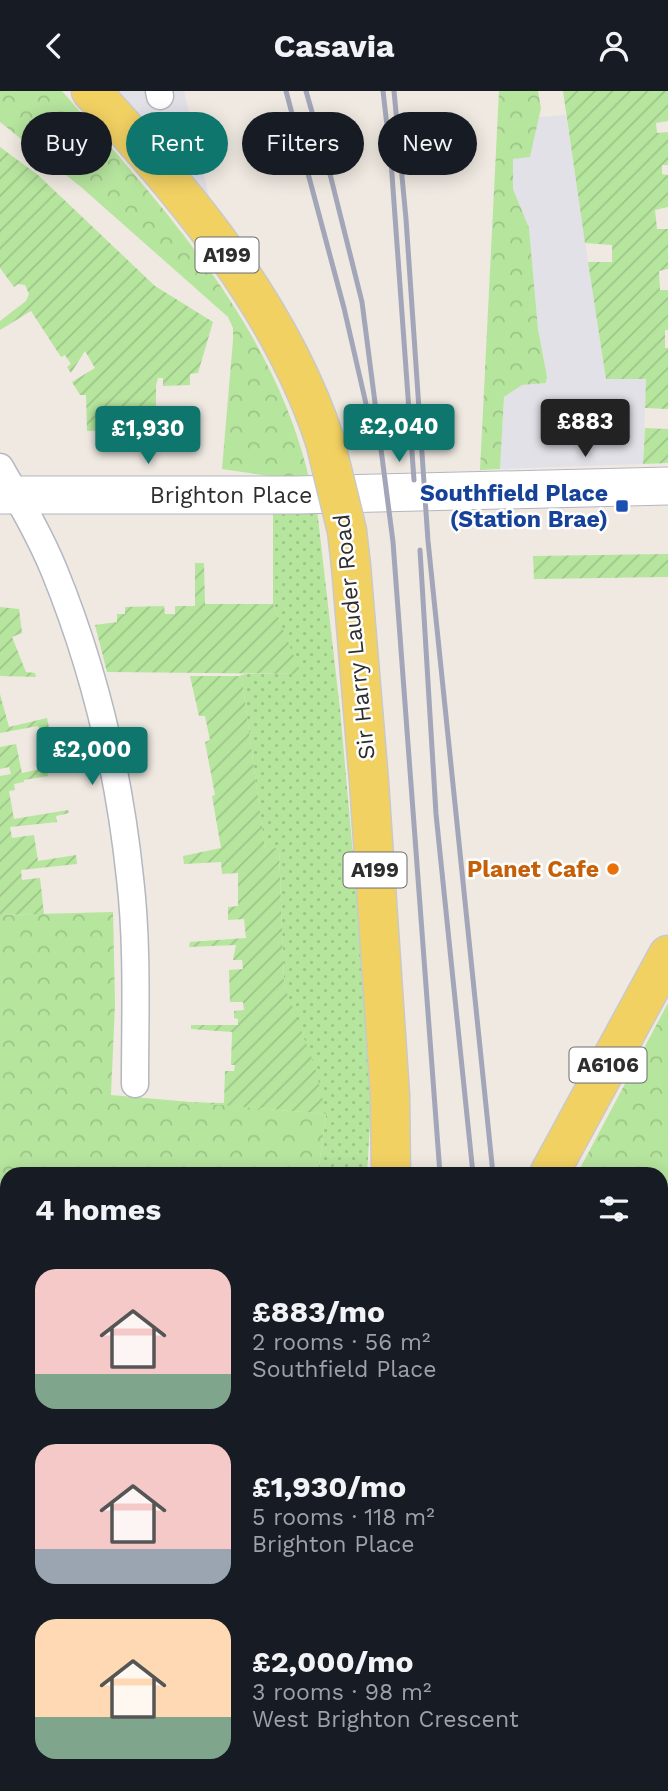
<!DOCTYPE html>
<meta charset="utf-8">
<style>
:root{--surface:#171b24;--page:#242831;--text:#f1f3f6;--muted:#9ea1a6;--accent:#0f766e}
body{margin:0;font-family:"Work Sans",sans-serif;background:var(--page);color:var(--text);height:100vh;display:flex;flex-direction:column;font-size:26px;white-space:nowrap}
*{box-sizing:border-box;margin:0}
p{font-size:23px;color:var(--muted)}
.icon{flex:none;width:38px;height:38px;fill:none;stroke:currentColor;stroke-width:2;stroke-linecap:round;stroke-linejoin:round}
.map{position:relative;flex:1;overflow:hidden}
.panel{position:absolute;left:0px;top:1076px;width:668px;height:625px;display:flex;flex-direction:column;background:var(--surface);border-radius:21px 21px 0 0;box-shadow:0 4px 18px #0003}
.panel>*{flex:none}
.hud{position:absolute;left:21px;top:21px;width:626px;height:63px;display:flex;gap:14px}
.price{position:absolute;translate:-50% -60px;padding:0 16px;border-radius:7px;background:var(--accent);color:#fff;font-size:23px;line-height:46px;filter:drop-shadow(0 2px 4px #0008)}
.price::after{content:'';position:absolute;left:50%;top:42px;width:21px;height:16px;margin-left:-10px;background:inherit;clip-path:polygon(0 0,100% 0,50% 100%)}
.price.selected{background:#222;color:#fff}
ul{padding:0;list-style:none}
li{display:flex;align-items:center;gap:21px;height:175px;padding:0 35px}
li span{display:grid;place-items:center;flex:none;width:196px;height:140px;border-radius:21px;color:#555}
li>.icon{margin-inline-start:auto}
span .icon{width:84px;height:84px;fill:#fffc;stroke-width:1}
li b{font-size:30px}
h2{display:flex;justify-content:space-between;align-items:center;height:84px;padding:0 35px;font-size:30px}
.chip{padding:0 24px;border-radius:32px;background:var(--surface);box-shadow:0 4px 18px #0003;font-size:24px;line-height:63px}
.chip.selected{background:var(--accent);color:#fff}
header{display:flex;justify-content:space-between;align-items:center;height:91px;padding:0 35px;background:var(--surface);font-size:32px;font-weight:700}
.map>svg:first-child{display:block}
.industrial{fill:#e3e1e8}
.grass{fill:url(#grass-dots)}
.forest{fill:url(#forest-crowns)}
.garden{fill:url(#garden-furrows)}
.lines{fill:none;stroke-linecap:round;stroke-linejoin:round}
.stream{stroke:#75cff0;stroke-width:7}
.street-casing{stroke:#b4b7c1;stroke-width:29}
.secondary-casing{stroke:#b4b7c1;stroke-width:39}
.primary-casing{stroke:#c9c9c9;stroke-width:41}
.street{stroke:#fff;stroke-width:26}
.secondary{stroke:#fff;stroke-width:37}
.primary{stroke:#f2d163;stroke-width:38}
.rail{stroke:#a3a6b8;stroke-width:5}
.primary-bridge-casing{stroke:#c9c9c9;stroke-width:41;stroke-linecap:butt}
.primary-bridge{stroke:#f2d163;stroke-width:38}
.transit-dot{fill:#1a4fb4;stroke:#fff;stroke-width:2.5}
.food-dot{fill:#e8710a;stroke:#fff;stroke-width:2.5}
.labels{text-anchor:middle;stroke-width:5;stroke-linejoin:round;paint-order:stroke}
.shield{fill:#fff;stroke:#6d6d6d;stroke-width:2}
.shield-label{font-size:21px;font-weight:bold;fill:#2e2e2e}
.transit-label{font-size:23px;font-weight:bold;fill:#164399;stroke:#fff;text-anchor:end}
.street-label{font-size:23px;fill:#2e2e2e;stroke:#fff}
.food-label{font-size:23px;font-weight:bold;fill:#c56008;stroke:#fff;text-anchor:end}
</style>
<header><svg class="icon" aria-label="back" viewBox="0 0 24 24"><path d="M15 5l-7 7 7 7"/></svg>Casavia<svg class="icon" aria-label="person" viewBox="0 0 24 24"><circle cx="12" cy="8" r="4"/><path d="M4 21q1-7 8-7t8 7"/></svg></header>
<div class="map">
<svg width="668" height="1700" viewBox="0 0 668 1700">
<defs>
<pattern id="grass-dots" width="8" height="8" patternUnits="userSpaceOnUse" patternTransform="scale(1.75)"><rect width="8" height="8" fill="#b6e59e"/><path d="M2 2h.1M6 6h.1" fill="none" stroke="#9dc588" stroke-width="1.8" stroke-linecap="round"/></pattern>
<pattern id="forest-crowns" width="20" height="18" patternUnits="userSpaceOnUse" patternTransform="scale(1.75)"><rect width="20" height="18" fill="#b6e59e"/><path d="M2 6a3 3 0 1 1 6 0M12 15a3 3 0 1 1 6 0" fill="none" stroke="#9dc588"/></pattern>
<pattern id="garden-furrows" width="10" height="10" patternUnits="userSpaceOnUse" patternTransform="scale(1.75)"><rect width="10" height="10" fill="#b6e59e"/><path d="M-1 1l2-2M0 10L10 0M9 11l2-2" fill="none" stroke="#9dc588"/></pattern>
</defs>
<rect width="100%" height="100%" fill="#efe9e1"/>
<!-- industrial -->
<path class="industrial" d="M104 0H184L212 118Z
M566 24 606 288H646L643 373 500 378 504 306 521 294 546 292 547 286 538 238 529 137 513 98V67L530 66 539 26Z"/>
<!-- grass -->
<path class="grass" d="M316 410 340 618 360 842 371 1016 367 1083H318L326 1023 284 894 279 757 265 759 242 588 239 585 245 583H300L273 513V413Z
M5 1128 7 1129V1282L0 1278V1129Z"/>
<!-- forest -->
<path class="forest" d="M0 0H62C163 116 275 236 310 391L222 378 233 249V237L228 226 81 96 0 31Z
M499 0H538L541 17 530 66 513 68V98L529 137 538 238 547 286 546 292 522 294 504 306 500 378 480 379Z
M113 821 115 912 111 1004 326 1023 318 1083H7V1129H0V824Z
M668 912V1548L662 1544V1083H577Z
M463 1694H526V1700H462Z"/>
<!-- garden -->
<path class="garden" d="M563 0H668V30L656 32 657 42 668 41V74H662V83L668 84V116L655 119 657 138H668V178L659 180 660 199H668V239H665V257H668V318L645 317 646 288H606L588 171H612V154L585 152Z
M0 56 38 84 155 195 213 231 198 282 190 283V294L163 295V287H158L156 294V337L87 340 86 304H80L72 291 95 277 85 260 71 282 67 276 71 273 65 264 61 266 31 220 0 239V230L26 210 29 203 25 194 18 193 14 196 0 177Z
M645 337 668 338V372L643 373Z
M668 463V486L534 488 533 465Z
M195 472H204L205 513H273L301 583 107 581 95 534 117 531V523H125V516L164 515 165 523H175V515H195Z
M0 516 19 518 22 542 12 546 26 581 35 582 36 586 0 585Z
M190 585H239L242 588 265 758 279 757 284 894 315 976 326 1023 185 1011 224 1012 225 980H234L235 974H231L232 941 191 938V934H238V928L234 927V920L244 919 243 911H230L229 879 243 878 242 869H233L236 854 189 856 190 851 246 847 244 828 228 829V816L238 815V782L222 783 221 771 184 773 183 765 221 757 212 705 215 704 205 651 210 649 205 625H199Z
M0 603 9 636 47 627 49 637 40 639 38 635 0 642Z
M16 653 22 682 59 674 60 676 47 678 48 685 24 689V691L14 693 15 699 9 700 14 728 68 719 69 722 56 725 57 731 10 736 12 747 34 744 38 770 76 764 77 773 21 779 22 789 40 787 44 823 0 824V685L11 683 9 676 0 678V656Z"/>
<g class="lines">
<!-- stream -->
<path class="stream" d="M0 1139H7
M662 1435 668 1436"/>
<defs>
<path id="street" d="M159 0 160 5
M0 376C19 409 39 443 54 479 94 577 119 682 130 787 138 855 135 925 135 993
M0 1396 7 1399
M155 1694 158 1700
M6 1700 8 1694"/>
<g id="secondary">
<path id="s1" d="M0 404H297L668 395"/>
</g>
<path id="primary" d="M91 0C186 103 281 216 325 350
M351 475 369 691 390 1004 391 1083
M549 1083 668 864
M196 1700 199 1694"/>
</defs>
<!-- street casing -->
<use href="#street" class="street-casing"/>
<!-- secondary casing -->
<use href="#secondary" class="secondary-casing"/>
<!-- primary casing -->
<use href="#primary" class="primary-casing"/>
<!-- street -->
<use href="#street" class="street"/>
<!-- secondary -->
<use href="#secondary" class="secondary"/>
<!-- primary -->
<use href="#primary" class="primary"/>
<!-- rail -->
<path class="rail" d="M286 0 344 217 369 326
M306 0 331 87 362 211 393 451 440 1083
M383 0 391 70 414 389
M394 0 406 128 428 450 493 1083
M420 459 436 723 473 1083
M560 1694 561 1700
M576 1694 577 1700
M444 1700 446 1694"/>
<defs>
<path id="primary-bridge" d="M325 350 347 440 351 475"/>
</defs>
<!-- primary-bridge casing -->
<use href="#primary-bridge" class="primary-bridge-casing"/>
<!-- primary-bridge -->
<use href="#primary-bridge" class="primary-bridge"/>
</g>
<!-- markers -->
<rect class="transit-dot" x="615" y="408" width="14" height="14" rx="3.5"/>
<circle class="food-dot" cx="613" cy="778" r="7"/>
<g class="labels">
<!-- shield labels -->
<g class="shield">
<rect x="195.5" y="146.5" width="63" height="35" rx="5"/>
<rect x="343.5" y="761.5" width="63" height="35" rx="5"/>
<rect x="569.5" y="956.5" width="77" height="35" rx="5"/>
</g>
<g class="shield-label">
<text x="227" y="171">A199</text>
<text x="375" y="786">A199</text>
<text x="608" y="981">A6106</text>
</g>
<!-- transit labels -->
<g class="transit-label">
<text x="608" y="410">Southfield Place<tspan x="608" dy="26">(Station Brae)</tspan></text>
</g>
<!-- street labels -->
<g class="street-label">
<text dy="8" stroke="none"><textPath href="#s1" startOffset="231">Brighton Place</textPath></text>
<text transform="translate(354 546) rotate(-96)" y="8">Sir Harry Lauder Road</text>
</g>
<!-- food labels -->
<g class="food-label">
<text x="599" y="786">Planet Cafe</text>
</g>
</g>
</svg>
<b class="price selected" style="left:585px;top:368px">£883</b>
<b class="price" style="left:399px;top:373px">£2,040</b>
<b class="price" style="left:148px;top:375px">£1,930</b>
<b class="price" style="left:92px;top:696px">£2,000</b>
<div class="hud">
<a class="chip">Buy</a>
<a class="chip selected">Rent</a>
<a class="chip">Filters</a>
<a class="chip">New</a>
</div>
<section class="panel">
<h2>4 homes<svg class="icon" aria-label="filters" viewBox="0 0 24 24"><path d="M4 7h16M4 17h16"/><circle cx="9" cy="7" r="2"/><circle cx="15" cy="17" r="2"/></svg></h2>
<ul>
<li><span style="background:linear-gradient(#f6c9c9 75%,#7fa58c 0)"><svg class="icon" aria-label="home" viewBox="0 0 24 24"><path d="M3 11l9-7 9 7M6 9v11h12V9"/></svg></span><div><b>£883/mo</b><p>2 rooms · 56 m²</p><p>Southfield Place</p></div></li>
<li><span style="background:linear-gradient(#f6c9c9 75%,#9aa5b1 0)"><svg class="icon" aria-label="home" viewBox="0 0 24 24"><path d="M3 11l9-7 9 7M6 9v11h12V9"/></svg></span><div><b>£1,930/mo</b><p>5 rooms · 118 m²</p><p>Brighton Place</p></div></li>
<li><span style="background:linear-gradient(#ffd9b3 70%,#7fa58c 0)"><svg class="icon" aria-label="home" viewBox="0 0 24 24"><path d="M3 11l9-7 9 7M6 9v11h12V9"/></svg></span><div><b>£2,000/mo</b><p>3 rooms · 98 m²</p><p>West Brighton Crescent</p></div></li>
</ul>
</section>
</div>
